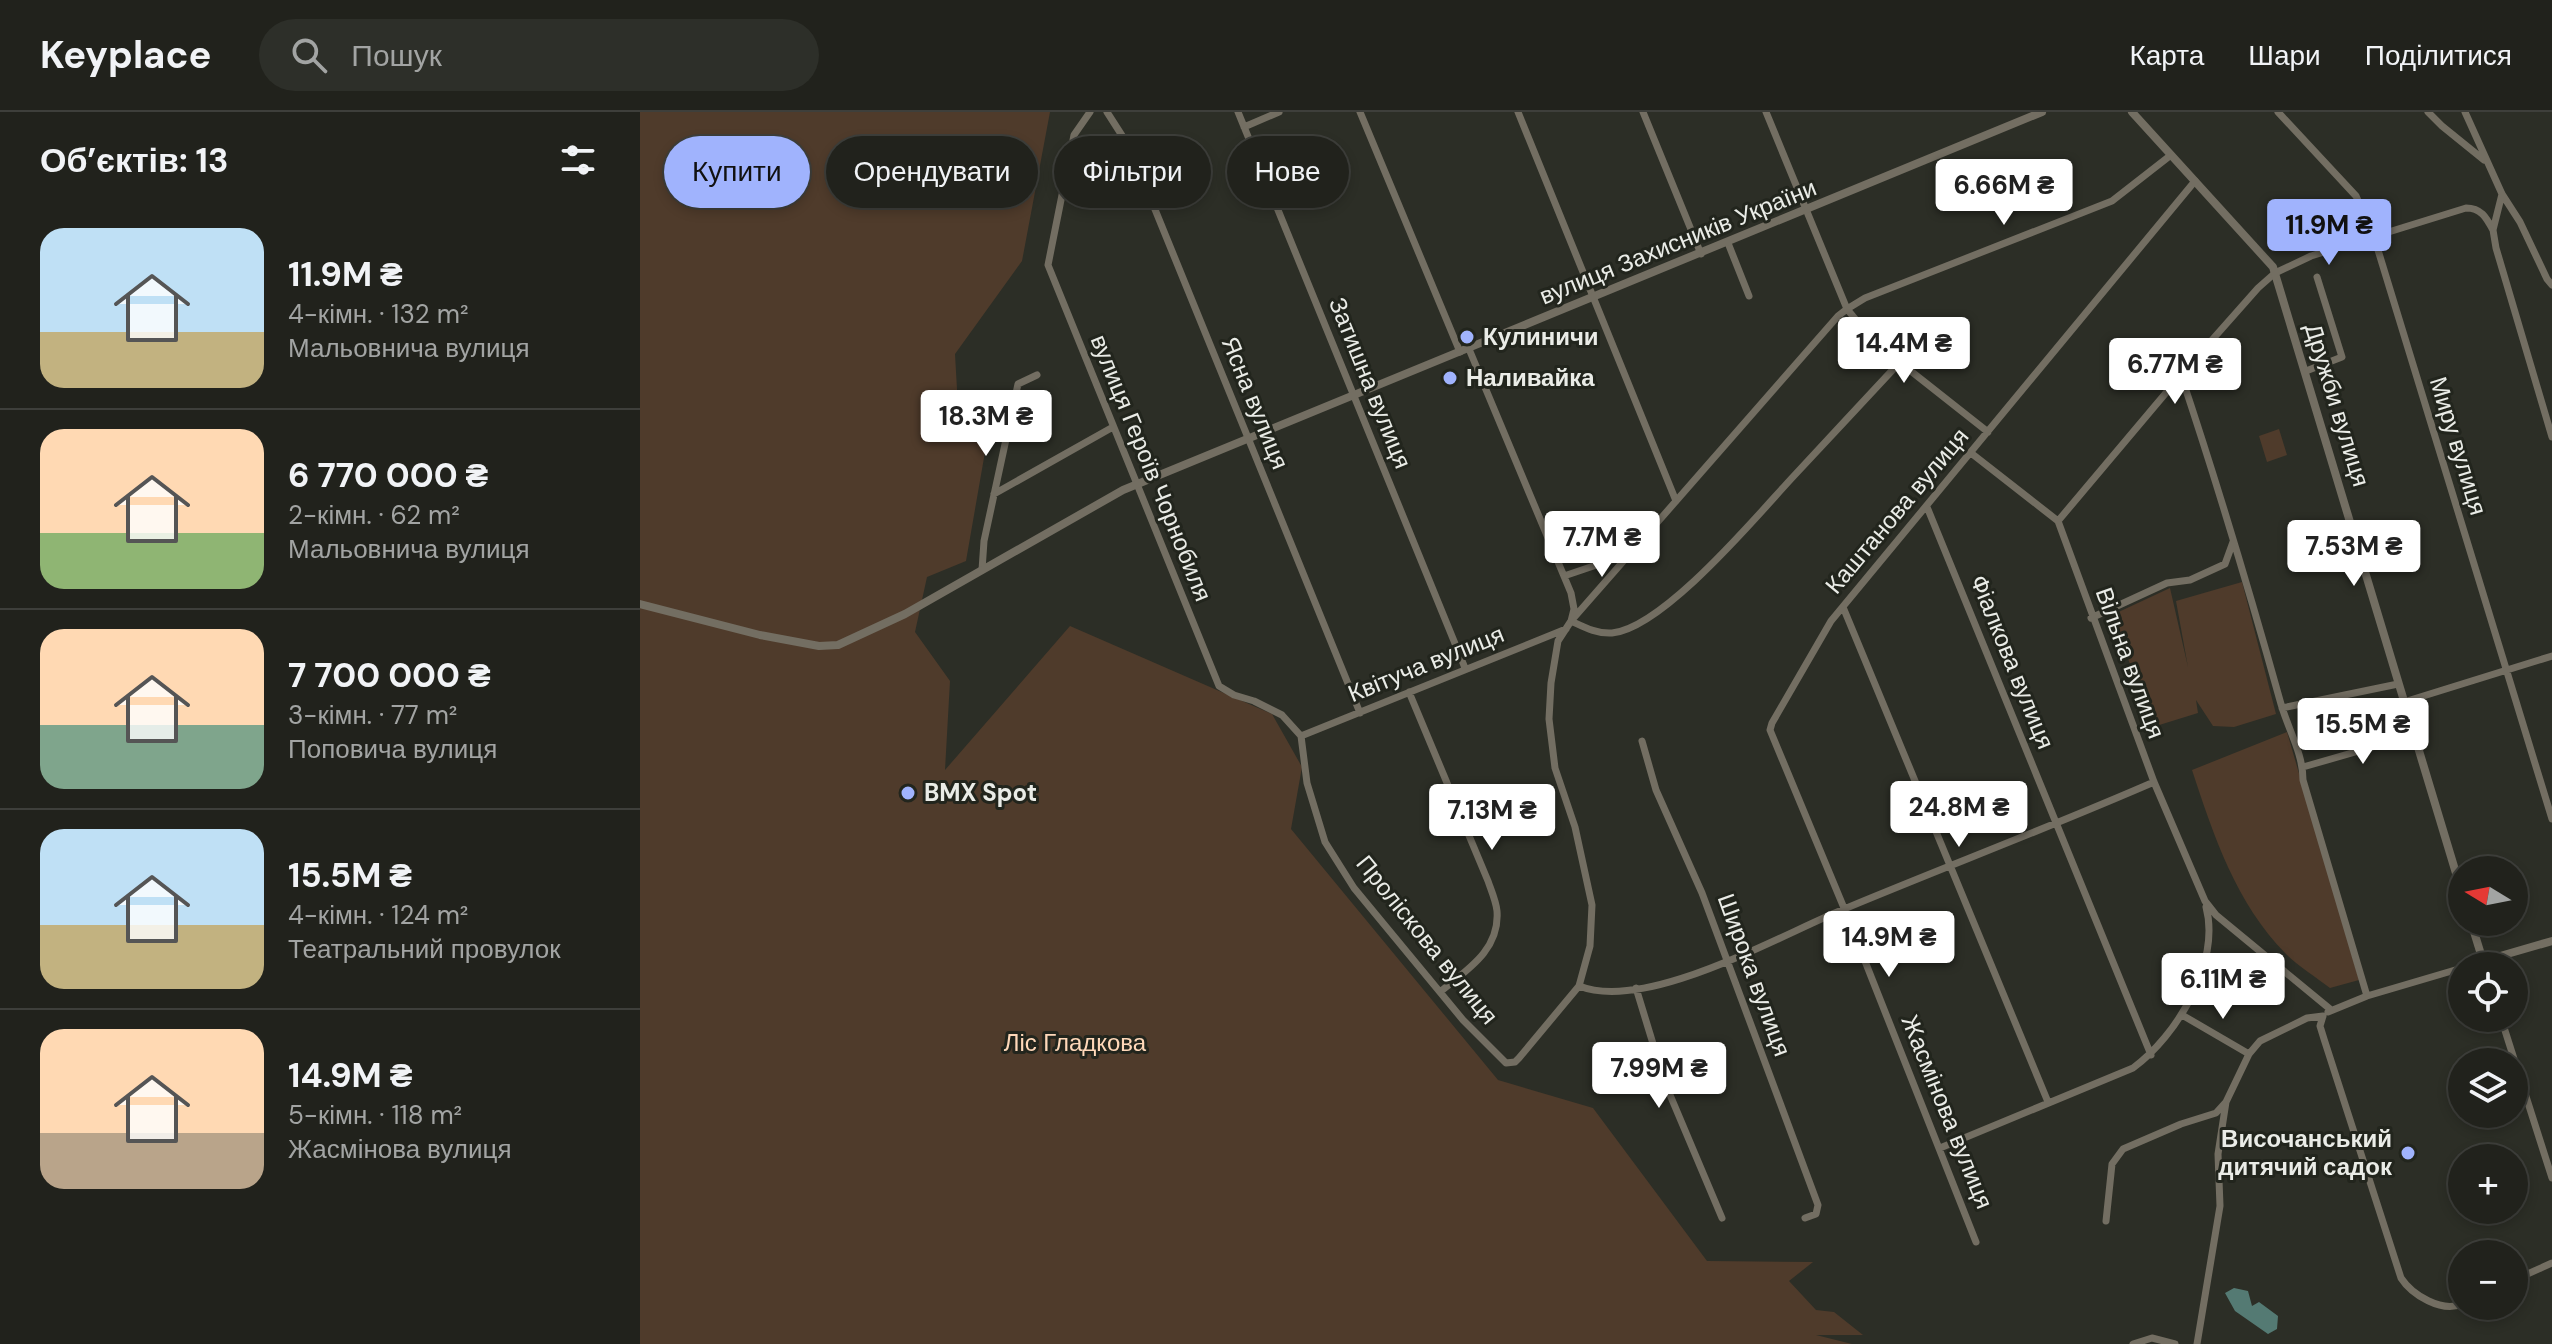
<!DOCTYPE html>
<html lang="uk">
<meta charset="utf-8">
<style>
:root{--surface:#21221c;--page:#2d2f29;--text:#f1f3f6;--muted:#a2a4a3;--line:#3e3f3b;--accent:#a0b3fd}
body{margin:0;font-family:"DM Sans",sans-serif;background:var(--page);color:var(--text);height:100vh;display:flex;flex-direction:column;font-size:30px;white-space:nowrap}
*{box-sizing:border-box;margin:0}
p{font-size:26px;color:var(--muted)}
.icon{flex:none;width:44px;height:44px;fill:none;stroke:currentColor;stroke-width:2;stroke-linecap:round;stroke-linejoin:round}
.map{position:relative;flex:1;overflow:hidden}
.details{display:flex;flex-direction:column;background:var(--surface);width:640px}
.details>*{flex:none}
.banner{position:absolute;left:24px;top:24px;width:760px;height:72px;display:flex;gap:16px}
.needle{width:52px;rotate:280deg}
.buttons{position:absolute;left:1808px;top:744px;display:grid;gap:16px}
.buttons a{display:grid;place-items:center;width:80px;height:80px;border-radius:50%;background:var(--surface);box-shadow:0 4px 12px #0003,0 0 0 2px var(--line);font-size:40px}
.price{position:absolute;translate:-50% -68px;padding:0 18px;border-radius:8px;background:#fff;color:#222;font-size:26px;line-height:52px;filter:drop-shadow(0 2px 4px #0008)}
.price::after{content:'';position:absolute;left:50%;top:48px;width:24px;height:18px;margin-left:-12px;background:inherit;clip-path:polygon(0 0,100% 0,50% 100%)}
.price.on{background:var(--accent);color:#111}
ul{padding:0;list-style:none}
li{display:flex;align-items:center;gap:24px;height:200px;padding:0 40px}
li+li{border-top:2px solid var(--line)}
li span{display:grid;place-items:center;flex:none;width:224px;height:160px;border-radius:24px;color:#555}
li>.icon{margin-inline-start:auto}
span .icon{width:96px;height:96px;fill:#fffc;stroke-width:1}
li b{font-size:34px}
h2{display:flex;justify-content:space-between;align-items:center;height:96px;padding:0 40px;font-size:34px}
.tag{padding:0 28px;border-radius:36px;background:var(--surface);box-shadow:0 4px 12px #0003,0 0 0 2px var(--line);font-size:28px;line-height:72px}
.tag.on{background:var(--accent);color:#111}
header{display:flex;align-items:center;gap:48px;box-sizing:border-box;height:112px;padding:0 40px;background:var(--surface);border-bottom:2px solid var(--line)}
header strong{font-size:38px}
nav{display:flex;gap:44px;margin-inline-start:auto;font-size:28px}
.search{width:560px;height:72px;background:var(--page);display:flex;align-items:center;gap:20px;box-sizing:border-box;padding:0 28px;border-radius:44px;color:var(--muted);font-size:30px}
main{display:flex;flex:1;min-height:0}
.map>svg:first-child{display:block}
.green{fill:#4f3b2b}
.water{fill:#547a73}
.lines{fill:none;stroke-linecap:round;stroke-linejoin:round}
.minor{stroke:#736e62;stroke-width:7}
.tertiary{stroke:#736e62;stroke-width:8}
.poi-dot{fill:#a0b3fd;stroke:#22251d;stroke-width:3}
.labels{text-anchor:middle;stroke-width:6;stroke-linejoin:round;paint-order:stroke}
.street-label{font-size:24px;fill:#eaece7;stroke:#22251d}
.poi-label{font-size:24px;font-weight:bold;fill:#eaece7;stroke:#22251d;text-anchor:start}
.park-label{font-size:24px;fill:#ffd8b9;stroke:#22251d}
</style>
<header>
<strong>Keyplace</strong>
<div class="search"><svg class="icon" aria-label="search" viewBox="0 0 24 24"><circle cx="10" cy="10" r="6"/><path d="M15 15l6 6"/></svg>Пошук</div>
<nav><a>Карта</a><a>Шари</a><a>Поділитися</a></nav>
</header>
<main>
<section class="details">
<h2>Об’єктів: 13<svg class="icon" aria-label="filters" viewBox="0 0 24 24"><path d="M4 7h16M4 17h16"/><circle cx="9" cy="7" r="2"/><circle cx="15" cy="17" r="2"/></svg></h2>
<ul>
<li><span style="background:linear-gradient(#bfe0f5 65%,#c2b280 0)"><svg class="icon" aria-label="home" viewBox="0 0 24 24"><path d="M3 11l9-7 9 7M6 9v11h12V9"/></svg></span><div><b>11.9M ₴</b><p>4-кімн. · 132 m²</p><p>Мальовнича вулиця</p></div></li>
<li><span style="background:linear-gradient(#ffd9b3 65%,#8fb573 0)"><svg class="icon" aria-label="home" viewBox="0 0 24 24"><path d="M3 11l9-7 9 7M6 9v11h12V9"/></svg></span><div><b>6 770 000 ₴</b><p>2-кімн. · 62 m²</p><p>Мальовнича вулиця</p></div></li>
<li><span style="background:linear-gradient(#ffd9b3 60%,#7fa58c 0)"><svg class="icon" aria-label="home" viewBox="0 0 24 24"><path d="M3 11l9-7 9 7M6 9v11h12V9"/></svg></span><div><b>7 700 000 ₴</b><p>3-кімн. · 77 m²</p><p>Поповича вулиця</p></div></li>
<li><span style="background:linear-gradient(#bfe0f5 60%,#c2b280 0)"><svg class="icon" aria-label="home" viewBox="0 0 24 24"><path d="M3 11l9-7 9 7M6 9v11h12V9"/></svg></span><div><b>15.5M ₴</b><p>4-кімн. · 124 m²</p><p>Театральний провулок</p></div></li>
<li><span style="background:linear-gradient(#ffd9b3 65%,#b9a48a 0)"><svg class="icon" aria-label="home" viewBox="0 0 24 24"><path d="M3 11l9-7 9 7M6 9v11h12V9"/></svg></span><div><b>14.9M ₴</b><p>5-кімн. · 118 m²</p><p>Жасмінова вулиця</p></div></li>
</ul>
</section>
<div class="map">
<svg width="1912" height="1232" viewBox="0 0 1912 1232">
<rect width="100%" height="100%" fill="#2c2e26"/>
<!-- green -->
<path class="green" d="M0 0H410L382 149 315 242 318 295 345 340 326 449 287 465 275 520 310 569 305 658 430 514 632 602 662 655 651 717 858 968 953 996 1067 1149 1173 1150 1149 1169 1176 1198 1194 1200 1223 1223H1176L1212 1232H0Z
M1639 317 1647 343 1627 350 1619 324Z
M1602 470 1636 602 1594 615 1573 614 1556 588 1558 601 1516 614 1470 504 1530 476 1548 555 1536 489Z
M1647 620 1719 868 1690 876C1676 865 1659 855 1646 842 1596 791 1574 725 1552 658Z"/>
<!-- water -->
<path class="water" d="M1594 1176 1608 1179 1612 1194 1619 1190 1638 1204 1637 1217 1628 1222 1595 1199 1585 1181Z"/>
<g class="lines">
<!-- minor -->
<path class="minor" d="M450 0 434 23 408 153 579 574 594 583 614 589 642 603 661 624 667 671 685 730 714 776 823 908 866 951 875 950 879 946 939 874 950 834 952 793 935 715 915 656 909 607 911 571 918 529 931 509 1198 204 1207 197 1126 0
M467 0 490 36 720 601
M598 0 825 556
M720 0 820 240
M878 0 1036 389
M1003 0 1061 142
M1638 0 1716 84 1734 125 1912 707
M1788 0 1802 14 1844 48
M1825 0 1862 82 1880 110 1907 167 1912 173
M604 15 639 0
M1862 82 1853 118 1856 136 1912 325
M1088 131 1109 184
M829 237 931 481 934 497 931 509C944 515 957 522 972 521 1023 516 1115 406 1151 367 1187 328 1224 289 1260 250
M1666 259 1702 245 1677 165
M1541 263C1577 371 1610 481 1641 592 1648 617 1663 641 1663 668L1727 884
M1348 320 1234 230 1207 197 1225 186 1472 89 1531 43
M1331 341 1418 409 1514 670 1565 789 1576 803 1690 897
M354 382 473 315
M1287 395 1511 943
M1418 409 1541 263 1618 176 1635 161 1671 144 1826 96C1841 96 1846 105 1853 118
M342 458 344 429 378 272 397 263
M924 464 986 443
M1203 495 1408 990
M1451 506 1527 471 1550 468 1585 452 1593 430
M769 580 848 769C851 778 856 789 857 799 860 838 827 858 801 879
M1764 590 1912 544
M1642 596 1758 572
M661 624 926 517
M1002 629 1016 678 1062 781 1178 1093 1176 1102 1165 1106
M1663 655 1774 623
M1827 854 1843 849 1844 854
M939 874C1008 901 1143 821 1209 795 1310 753 1413 714 1514 670
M996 876 1025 971 1082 1106
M1688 900 1727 884 1822 856
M1542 903 1609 942
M1683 904 1680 914 1684 927 1761 1166C1772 1183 1802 1201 1822 1192
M1861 906 1912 1066
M1300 1036 1493 956C1537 924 1581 850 1566 795
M1466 1109 1472 1052 1483 1037 1541 1012 1576 1001 1585 991
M1336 1130 1204 796 1130 618 1132 611 1191 509 1555 69
M1874 1168 1912 1151
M1493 1232 1512 1226 1535 1232
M1557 1232 1580 1094 1578 1042 1586 990 1609 942 1620 929 1667 906 1683 904"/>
<!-- tertiary -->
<path class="tertiary" d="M1492 0 1633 155 1822 781
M0 492 120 523 179 534 198 533 265 502 483 378 1402 0
M1831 810 1843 849 1912 829"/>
</g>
<!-- markers -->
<g class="poi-dot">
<circle cx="827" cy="225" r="8"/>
<circle cx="810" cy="266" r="8"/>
<circle cx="268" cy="681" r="8"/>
<circle cx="1768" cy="1041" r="8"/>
</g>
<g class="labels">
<!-- street labels -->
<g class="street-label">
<text transform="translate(1038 130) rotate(-22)" y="8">вулиця Захисників України</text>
<text transform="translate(730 271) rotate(68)" y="8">Затишна вулиця</text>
<text transform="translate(615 291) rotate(68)" y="8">Ясна вулиця</text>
<text transform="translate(1697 293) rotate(73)" y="8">Дружби вулиця</text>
<text transform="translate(1818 334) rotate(73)" y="8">Миру вулиця</text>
<text transform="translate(511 356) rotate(68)" y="8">вулиця Героїв Чорнобиля</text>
<text transform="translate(1257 399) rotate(-50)" y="8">Каштанова вулиця</text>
<text transform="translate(1372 550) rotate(68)" y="8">Фіалкова вулиця</text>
<text transform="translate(1490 551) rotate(70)" y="8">Вільна вулиця</text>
<text transform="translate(786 552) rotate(-22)" y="8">Квітуча вулиця</text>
<text transform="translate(787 828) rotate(51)" y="8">Проліскова вулиця</text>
<text transform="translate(1114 863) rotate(70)" y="8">Широка вулиця</text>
<text transform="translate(1307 1000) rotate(68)" y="8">Жасмінова вулиця</text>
</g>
<!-- poi labels -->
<g class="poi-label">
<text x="843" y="233">Кулиничи</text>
<text x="826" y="274">Наливайка</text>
<text x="284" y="689">BMX Spot</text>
<text x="1752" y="1035" text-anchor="end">Височанський<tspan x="1752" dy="28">дитячий садок</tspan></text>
</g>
<!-- park labels -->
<g class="park-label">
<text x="435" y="939">Ліс Гладкова</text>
</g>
</g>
</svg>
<div class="buttons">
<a><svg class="needle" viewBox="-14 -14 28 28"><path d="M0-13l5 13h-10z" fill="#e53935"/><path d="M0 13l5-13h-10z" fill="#a2a4a3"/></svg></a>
<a><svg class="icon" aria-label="locate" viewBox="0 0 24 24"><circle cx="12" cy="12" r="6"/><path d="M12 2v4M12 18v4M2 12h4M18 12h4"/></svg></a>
<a><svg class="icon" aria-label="layers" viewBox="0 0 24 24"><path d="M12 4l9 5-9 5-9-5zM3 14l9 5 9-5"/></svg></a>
<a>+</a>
<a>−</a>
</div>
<b class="price" style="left:1364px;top:115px">6.66M ₴</b>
<b class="price on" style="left:1689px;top:155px">11.9M ₴</b>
<b class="price" style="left:1264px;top:273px">14.4M ₴</b>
<b class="price" style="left:1535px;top:294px">6.77M ₴</b>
<b class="price" style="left:346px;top:346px">18.3M ₴</b>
<b class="price" style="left:962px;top:467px">7.7M ₴</b>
<b class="price" style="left:1714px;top:476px">7.53M ₴</b>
<b class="price" style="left:1723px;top:654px">15.5M ₴</b>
<b class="price" style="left:1319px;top:737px">24.8M ₴</b>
<b class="price" style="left:852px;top:740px">7.13M ₴</b>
<b class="price" style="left:1249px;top:867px">14.9M ₴</b>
<b class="price" style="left:1583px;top:909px">6.11M ₴</b>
<b class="price" style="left:1019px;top:998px">7.99M ₴</b>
<div class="banner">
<a class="tag on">Купити</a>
<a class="tag">Орендувати</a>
<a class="tag">Фільтри</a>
<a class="tag">Нове</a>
</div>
</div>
</main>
